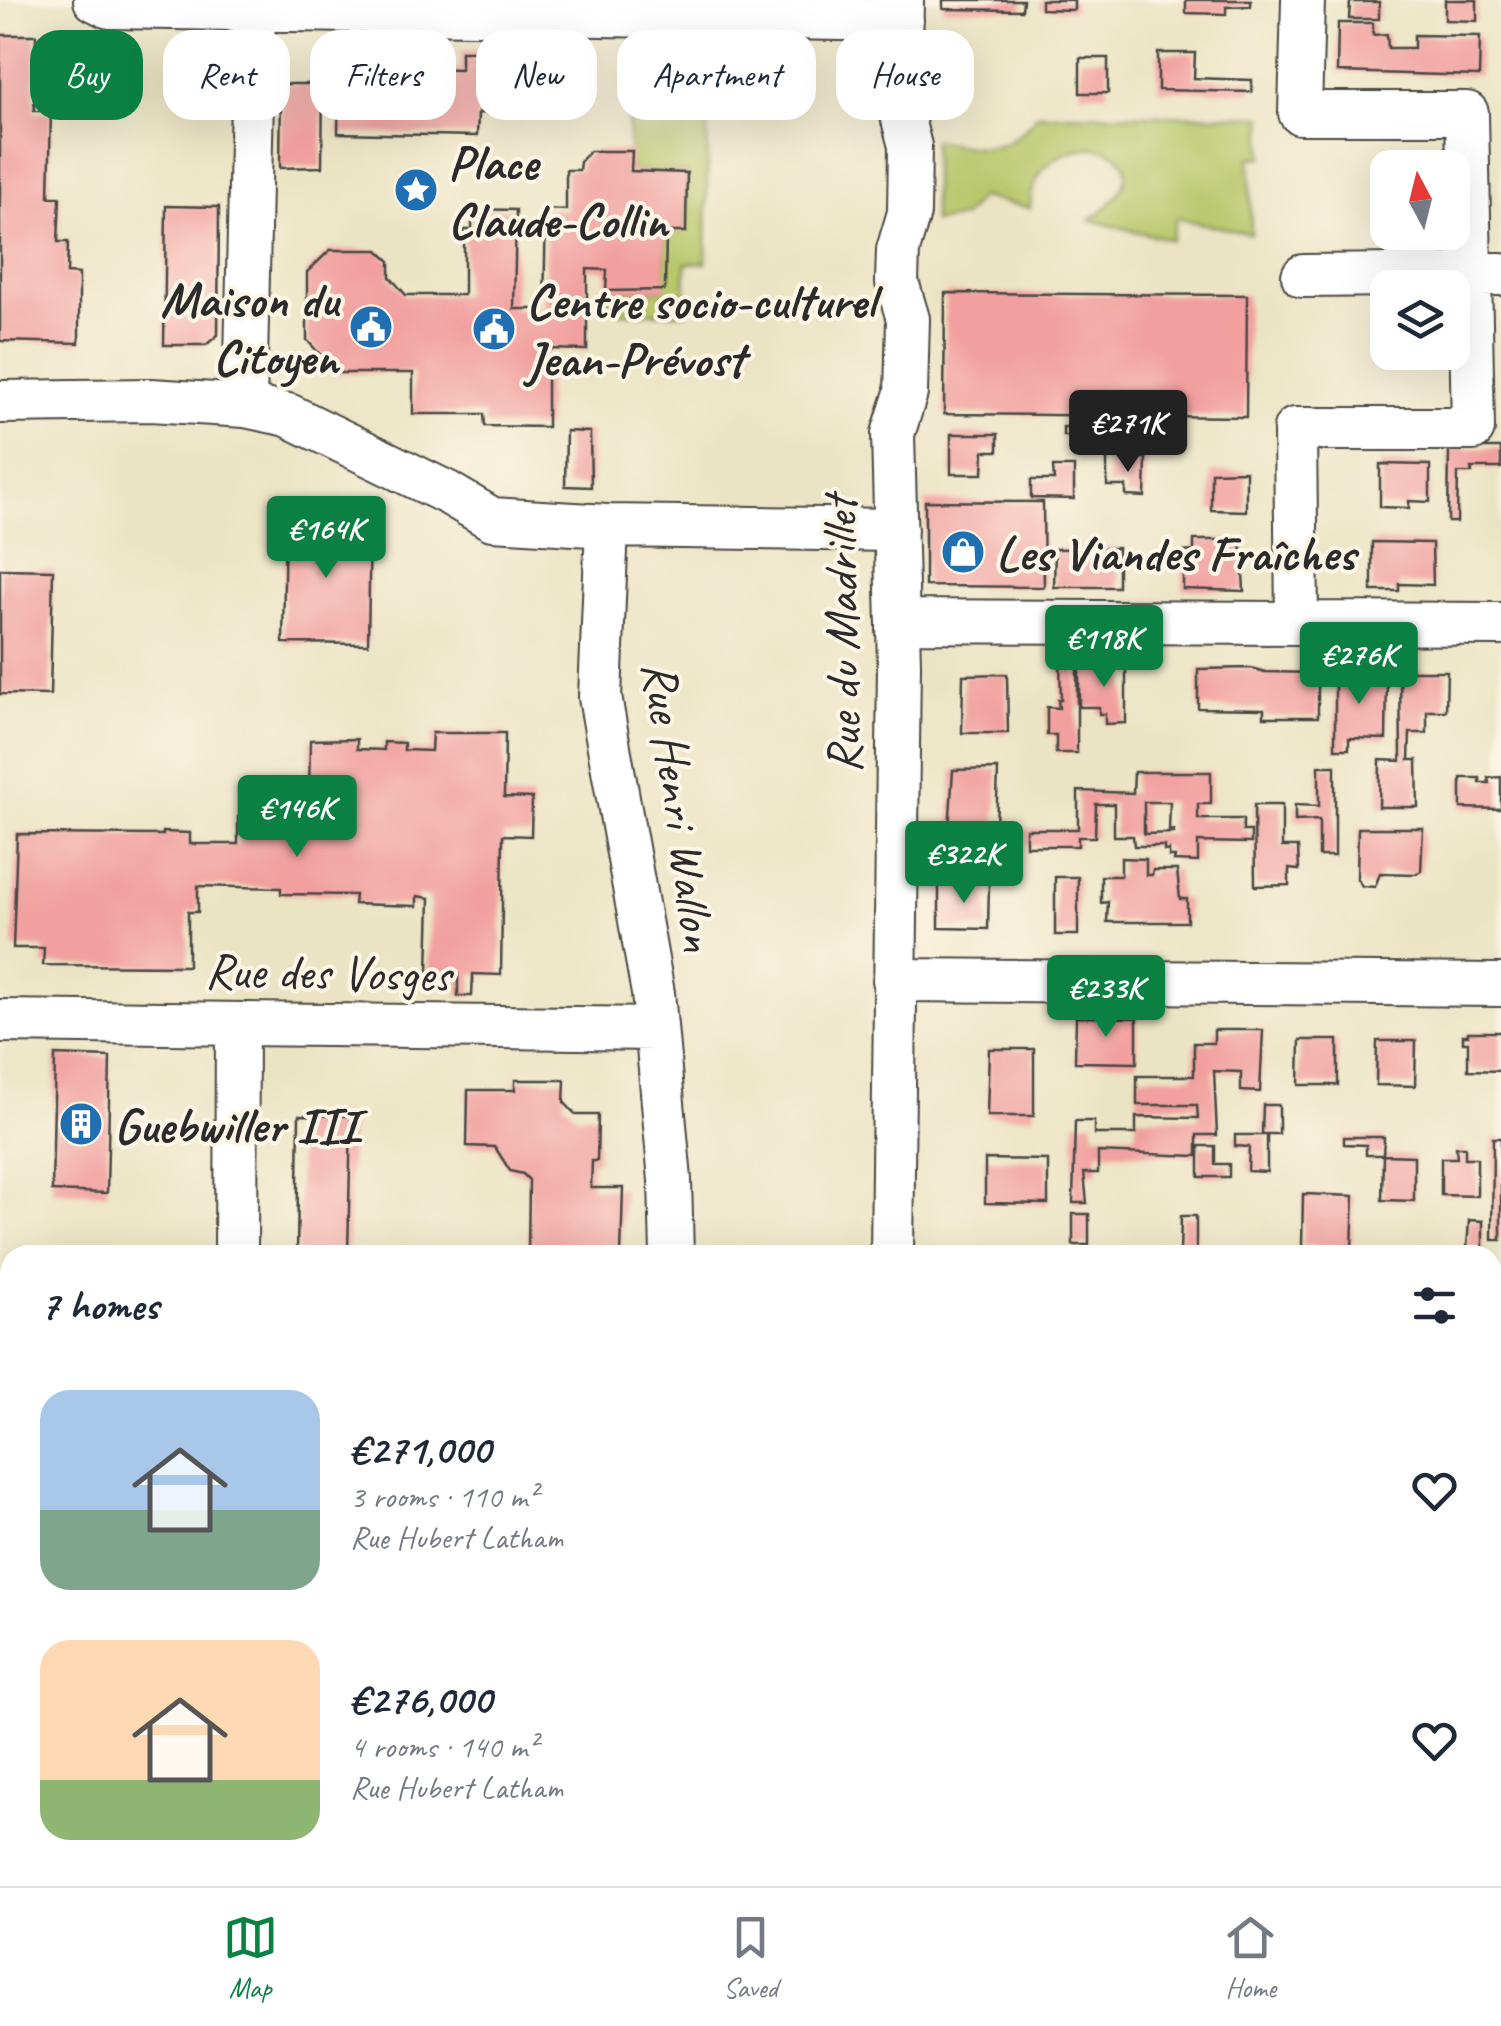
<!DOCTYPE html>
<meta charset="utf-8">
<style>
:root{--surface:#fff;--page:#f6f6f7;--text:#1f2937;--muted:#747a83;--line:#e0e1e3;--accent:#0b8043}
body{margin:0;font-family:Caveat,sans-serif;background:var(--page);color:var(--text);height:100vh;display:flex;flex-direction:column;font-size:38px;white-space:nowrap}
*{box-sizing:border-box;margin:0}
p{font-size:32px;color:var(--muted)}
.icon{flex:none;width:55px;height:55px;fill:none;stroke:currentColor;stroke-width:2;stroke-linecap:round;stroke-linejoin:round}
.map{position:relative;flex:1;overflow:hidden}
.drawer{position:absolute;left:0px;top:1245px;width:1502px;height:642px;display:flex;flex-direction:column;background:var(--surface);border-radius:30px 30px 0 0;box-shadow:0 10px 40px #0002}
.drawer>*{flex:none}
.banner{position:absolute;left:30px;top:30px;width:1000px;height:90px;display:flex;gap:20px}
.needle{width:65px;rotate:353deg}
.controls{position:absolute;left:1370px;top:150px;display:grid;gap:20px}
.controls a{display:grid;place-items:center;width:100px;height:100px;border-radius:20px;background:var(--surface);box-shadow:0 10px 40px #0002;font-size:50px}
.price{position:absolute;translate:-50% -85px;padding:0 22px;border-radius:10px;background:var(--accent);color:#fff;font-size:32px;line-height:65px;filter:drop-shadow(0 2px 5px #0008)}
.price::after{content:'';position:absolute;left:50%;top:60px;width:30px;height:22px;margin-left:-15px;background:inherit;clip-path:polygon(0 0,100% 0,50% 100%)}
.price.selected{background:#222;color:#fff}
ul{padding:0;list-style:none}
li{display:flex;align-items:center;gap:30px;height:250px;padding:0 40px}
li span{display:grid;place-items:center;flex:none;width:280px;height:200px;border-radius:30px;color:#555}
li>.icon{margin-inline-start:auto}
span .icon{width:120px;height:120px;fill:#fffc;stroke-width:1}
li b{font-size:42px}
h2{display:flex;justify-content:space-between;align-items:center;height:120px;padding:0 40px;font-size:42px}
.tag{padding:0 35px;border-radius:30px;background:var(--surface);box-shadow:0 10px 40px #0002;font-size:35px;line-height:90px}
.tag.selected{background:var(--accent);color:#fff}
.dock{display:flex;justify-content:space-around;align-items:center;height:140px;border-top:2px solid var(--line);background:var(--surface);font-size:28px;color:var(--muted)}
.dock a{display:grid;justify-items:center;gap:5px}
.dock .selected{color:var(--accent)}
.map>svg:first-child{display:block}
.built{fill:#f6cfd7}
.green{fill:#b7c76a;stroke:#71794a;stroke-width:2.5}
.building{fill:#f1a09f;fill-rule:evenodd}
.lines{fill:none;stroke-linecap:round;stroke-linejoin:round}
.minor-casing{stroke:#484742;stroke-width:46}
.minor{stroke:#fff;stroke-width:42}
.labels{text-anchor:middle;stroke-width:8;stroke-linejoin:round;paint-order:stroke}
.poi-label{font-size:50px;font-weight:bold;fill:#2b2b2b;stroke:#fcf5e5;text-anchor:start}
.street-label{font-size:50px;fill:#2b2b2b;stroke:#fcf5e5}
</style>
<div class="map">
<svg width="1501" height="1886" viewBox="0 0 1501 1886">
<rect width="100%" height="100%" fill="#fcf5e5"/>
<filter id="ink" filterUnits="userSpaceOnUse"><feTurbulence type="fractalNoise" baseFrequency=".01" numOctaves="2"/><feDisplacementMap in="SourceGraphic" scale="20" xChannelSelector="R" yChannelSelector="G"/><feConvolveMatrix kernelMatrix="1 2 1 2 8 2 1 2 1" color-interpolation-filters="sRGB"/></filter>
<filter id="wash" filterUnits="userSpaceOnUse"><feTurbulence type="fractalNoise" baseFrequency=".0048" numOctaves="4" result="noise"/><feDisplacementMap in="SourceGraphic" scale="40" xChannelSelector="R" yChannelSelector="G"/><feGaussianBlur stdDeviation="2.25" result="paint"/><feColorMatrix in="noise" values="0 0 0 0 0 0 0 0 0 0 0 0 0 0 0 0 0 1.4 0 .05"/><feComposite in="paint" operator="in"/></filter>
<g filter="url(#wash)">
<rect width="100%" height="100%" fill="#ebe4c4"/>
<!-- built -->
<path class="built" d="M0 1829 10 1830V1878H564L561 1886H0Z"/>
<!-- green -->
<path class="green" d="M628 114H708L706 263H686L685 313 620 312 606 300V291L664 290 666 232 686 231 687 173 631 171Z
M1037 114 1263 116V157L1250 158 1251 234 1176 218 1171 240 1090 220C1197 143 1033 112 1030 208L980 197 963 217 933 222V140C978 148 1007 158 1037 114Z
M0 1587H10V1758L0 1757Z"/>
<g id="blocks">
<!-- building -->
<path class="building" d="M943 0H1023L1022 10 943 9Z
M1041 0H1074V10L1041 9Z
M1186 0H1251V6L1226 7V14L1186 13Z
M1445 0H1477V21L1445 20Z
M1350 2H1379V19H1349Z
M1338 23H1373V35L1387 34 1388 48H1414V35L1480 36 1479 76 1337 72Z
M0 35H36L34 111H51L49 197H60L58 242H68L67 273 79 274V343L0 341Z
M461 51H529L528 114 478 113 477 136 338 133 339 75 396 76V68L461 69Z
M1158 53H1195L1194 78 1252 80V92L1158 90Z
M1080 58H1108V93H1080Z
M281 84H323L322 167 280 168Z
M590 151H632L631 171 687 173 686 232H666L665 290 606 291 607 270 587 269V350L547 349V427L485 426 484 414H413V373H337L307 340V272L330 250H378L390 261V277L406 295H464V230H472V209L516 210 514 309H544L546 209 566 210V170H579L580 162Z
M166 206 219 207 218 335 206 345H164Z
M945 293 1247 295 1246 417 944 414Z
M1063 427H1075V436H1063Z
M566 431 590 432 591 487 565 486Z
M951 434H998V451H984L983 474H951Z
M1449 448H1501V468H1471L1472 473H1458L1457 522H1448Z
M1107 458H1146L1145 497 1126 496V486H1107Z
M1380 464 1430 465V502L1409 501V508L1380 507Z
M1053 467H1074V499L1031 498V480H1054Z
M1246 471V511L1211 510V472Z
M925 501 1043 502 1044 587 925 586Z
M285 518 370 520 368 644 283 643Z
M1194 540H1241L1244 591 1183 589V552L1194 551Z
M1372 542 1432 543 1433 585 1399 584V591H1372Z
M1118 548V587H1054L1055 549Z
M0 569 53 570 50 695 0 694Z
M1060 662H1077V753H1056V735H1047V707L1059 708 1058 700H1061Z
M1079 663H1126V723L1105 724V714H1099V707H1079Z
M1251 668 1265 672 1318 673V717H1264V709L1198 708V669Z
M1335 668H1361V678H1387L1386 739 1349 738V749H1335Z
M1400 671H1447L1446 711H1427V733H1410L1409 760H1417L1418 807H1379L1380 760 1401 761Z
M1007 674 1008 733H962L963 675Z
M432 733H505L504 797 532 798 531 836 503 835 501 975 473 974 472 996H458V974L428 973 430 898 417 896V906L354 904 355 895 281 894V888L198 886V912H188V966L43 965 44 948H13L17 834 163 835V832L190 833V844H238V817H279V797H309L310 740 357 739V749L384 750V742L404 743V750L431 751Z
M1319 766H1335V856H1319V820L1295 821V805L1319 806Z
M998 769 996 830H949L953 770Z
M1134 772H1211V804H1198V819H1243V831H1251V843L1198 842V862L1174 861 1175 857H1169V850L1164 851V846H1134L1133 836H1114V804H1096L1095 837H1078V846H1026V829H1078V791L1133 793ZM1144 802H1170L1169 831 1174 830V833L1144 834Z
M1501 777V809L1461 808V778H1480V783H1489L1488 778Z
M1254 805H1282V847H1298L1299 870 1289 869V885L1255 886Z
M1358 828H1423L1421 871 1415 874 1380 873 1375 887 1362 886 1357 879Z
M1121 858 1146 859V875H1152L1153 870H1177L1180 899H1187V922H1107L1108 902 1101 903V876H1121Z
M1055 877H1078V935H1055Z
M939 883H989L988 929 939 928Z
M1076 1017 1137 1018V1063L1075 1062Z
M1214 1030H1263L1260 1092 1241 1091V1072L1214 1071 1217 1135H1197V1156L1098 1152V1173H1084L1087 1203H1073L1075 1121H1094V1134H1136V1117L1198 1118 1197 1105H1137V1076H1194V1043H1214Z
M1468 1032H1501V1071L1468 1070V1042H1463V1035H1468Z
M1300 1040H1338V1085H1299Z
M1377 1041H1416L1415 1086 1376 1085Z
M989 1049H1034V1116H987Z
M55 1055 110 1057 107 1193 52 1191Z
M515 1080H565L564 1102 576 1115H598L597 1161H592L591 1188H623L621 1255H528L529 1180 523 1174 510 1171 495 1147 467 1146 468 1090H515Z
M1263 1105H1279V1134H1262Z
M299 1115 351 1116 348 1255H297Z
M1235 1135H1267V1172L1248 1171 1249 1147 1235 1146Z
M1344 1137H1384L1383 1155H1366V1145L1344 1144Z
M1493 1138H1501V1240H1492Z
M1199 1146H1215V1164H1229V1177H1199Z
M1456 1147H1465V1158H1477V1196L1441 1195V1158H1457Z
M1383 1155 1414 1156V1201L1382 1200Z
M985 1159 1048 1160V1204L985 1203Z
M1303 1194 1354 1196 1352 1247 1302 1246Z
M1073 1214H1089V1245H1073Z
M1181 1216H1196V1255H1180Z
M1469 1220 1483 1221V1249H1467Z
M0 1284H10V1338L0 1337Z
M1492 1470H1501V1506H1492Z
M1492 1733H1501V1768H1492Z
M1492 1808H1501V1845H1492Z
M0 1854H10V1878H232V1886H0Z
M418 1878H491V1886H417Z
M938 1878H997V1886H938Z
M1018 1878H1081V1886H1018Z"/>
</g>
</g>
<g filter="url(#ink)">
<use href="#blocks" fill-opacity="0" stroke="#484742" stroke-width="2.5"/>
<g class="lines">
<defs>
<path id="minor" d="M95 0 109 7 902 20
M1303 276 1501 274
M0 402 151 400 245 406 288 415 448 493 492 519 607 526 600 697 653 993 670 1180 672 1255
M245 406 254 9
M607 526 896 530
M899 621 1501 624
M1297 621 1295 429H1473L1467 113H1300L1303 0
M894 980 1501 985
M0 1021 656 1029
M236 1255 237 1026
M892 1255 899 665 893 434 906 393 908 319 897 282 898 250 909 213 910 146 900 108 902 0
M1492 1290 1501 1291
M0 1381H10
M1492 1589H1501
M0 1809H10
M592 1886 595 1878
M890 1886V1878"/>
</defs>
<!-- minor casing -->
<use href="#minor" class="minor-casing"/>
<!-- minor -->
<use href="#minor" class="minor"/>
</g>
</g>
<!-- icons -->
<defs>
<symbol id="sight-disc" viewBox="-11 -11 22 22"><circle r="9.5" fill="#1f6fb2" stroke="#fcf5e5"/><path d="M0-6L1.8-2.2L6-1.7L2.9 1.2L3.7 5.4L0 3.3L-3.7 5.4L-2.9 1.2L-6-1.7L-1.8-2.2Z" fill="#fff"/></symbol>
<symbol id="civic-disc" viewBox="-11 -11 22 22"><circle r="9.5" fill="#1f6fb2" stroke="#fcf5e5"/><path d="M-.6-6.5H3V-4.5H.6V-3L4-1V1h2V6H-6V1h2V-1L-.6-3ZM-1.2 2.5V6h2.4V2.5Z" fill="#fff"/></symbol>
<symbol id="shop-disc" viewBox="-11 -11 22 22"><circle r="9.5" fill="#1f6fb2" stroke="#fcf5e5"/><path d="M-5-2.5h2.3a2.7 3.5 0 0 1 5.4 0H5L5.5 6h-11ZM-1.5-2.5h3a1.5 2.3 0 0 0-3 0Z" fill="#fff"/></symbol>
<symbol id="building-disc" viewBox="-11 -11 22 22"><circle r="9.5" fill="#1f6fb2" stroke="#fcf5e5"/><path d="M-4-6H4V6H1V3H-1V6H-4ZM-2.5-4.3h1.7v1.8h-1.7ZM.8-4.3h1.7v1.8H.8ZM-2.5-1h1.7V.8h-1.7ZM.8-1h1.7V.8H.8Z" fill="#fff"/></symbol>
</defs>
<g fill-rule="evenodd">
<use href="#sight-disc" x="391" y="165" width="50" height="50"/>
<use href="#civic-disc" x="346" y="302" width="50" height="50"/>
<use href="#civic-disc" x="469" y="304" width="50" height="50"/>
<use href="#shop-disc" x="938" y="527" width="50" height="50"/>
<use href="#building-disc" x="56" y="1099" width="50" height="50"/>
</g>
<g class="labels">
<!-- poi labels -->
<g class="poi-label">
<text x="448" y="179">Place<tspan x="448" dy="58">Claude-Collin</tspan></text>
<text x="338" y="316" text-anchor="end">Maison du<tspan x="338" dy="58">Citoyen</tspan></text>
<text x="526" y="318">Centre socio-culturel<tspan x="526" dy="58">Jean-Prévost</tspan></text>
<text x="996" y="570">Les Viandes Fraîches</text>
<text x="114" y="1142">Guebwiller III</text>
</g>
<!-- street labels -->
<g class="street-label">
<text transform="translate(840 635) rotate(-91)" y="18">Rue du Madrillet</text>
<text transform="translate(681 806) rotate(82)" y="18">Rue Henri Wallon</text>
<text transform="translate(328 971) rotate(1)" y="18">Rue des Vosges</text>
</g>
</g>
</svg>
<div class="controls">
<a><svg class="needle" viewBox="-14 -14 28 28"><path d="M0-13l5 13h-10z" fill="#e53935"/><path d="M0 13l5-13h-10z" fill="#747a83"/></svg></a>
<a><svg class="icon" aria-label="layers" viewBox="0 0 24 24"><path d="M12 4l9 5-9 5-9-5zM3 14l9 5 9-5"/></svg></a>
</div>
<b class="price selected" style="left:1128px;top:475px">€271K</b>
<b class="price" style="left:326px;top:581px">€164K</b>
<b class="price" style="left:1104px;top:690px">€118K</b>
<b class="price" style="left:1359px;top:707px">€276K</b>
<b class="price" style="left:297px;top:860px">€146K</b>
<b class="price" style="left:964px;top:906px">€322K</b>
<b class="price" style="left:1106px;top:1040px">€233K</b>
<div class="banner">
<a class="tag selected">Buy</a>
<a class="tag">Rent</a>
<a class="tag">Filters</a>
<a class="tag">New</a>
<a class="tag">Apartment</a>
<a class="tag">House</a>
</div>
<section class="drawer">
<h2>7 homes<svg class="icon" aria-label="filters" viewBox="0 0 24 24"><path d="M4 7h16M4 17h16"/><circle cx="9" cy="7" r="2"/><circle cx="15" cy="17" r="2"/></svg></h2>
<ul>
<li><span style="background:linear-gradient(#a9c7e8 60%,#7fa58c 0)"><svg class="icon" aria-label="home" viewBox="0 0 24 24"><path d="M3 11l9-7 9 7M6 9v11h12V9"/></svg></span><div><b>€271,000</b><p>3 rooms · 110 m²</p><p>Rue Hubert Latham</p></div><svg class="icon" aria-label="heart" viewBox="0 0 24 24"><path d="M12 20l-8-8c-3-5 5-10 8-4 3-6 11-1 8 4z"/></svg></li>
<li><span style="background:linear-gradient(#ffd9b3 70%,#8fb573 0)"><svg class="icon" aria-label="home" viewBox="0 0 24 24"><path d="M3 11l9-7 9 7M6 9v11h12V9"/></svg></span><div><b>€276,000</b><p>4 rooms · 140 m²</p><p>Rue Hubert Latham</p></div><svg class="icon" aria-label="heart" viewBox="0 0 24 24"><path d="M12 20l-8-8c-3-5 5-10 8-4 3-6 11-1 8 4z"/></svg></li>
</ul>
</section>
</div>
<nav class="dock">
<a class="selected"><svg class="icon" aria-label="map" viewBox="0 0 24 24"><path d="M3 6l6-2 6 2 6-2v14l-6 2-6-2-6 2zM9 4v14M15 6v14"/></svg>Map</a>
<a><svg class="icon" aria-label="saved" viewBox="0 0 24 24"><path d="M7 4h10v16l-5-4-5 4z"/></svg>Saved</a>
<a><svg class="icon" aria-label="home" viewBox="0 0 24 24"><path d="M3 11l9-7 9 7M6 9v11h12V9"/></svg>Home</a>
</nav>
